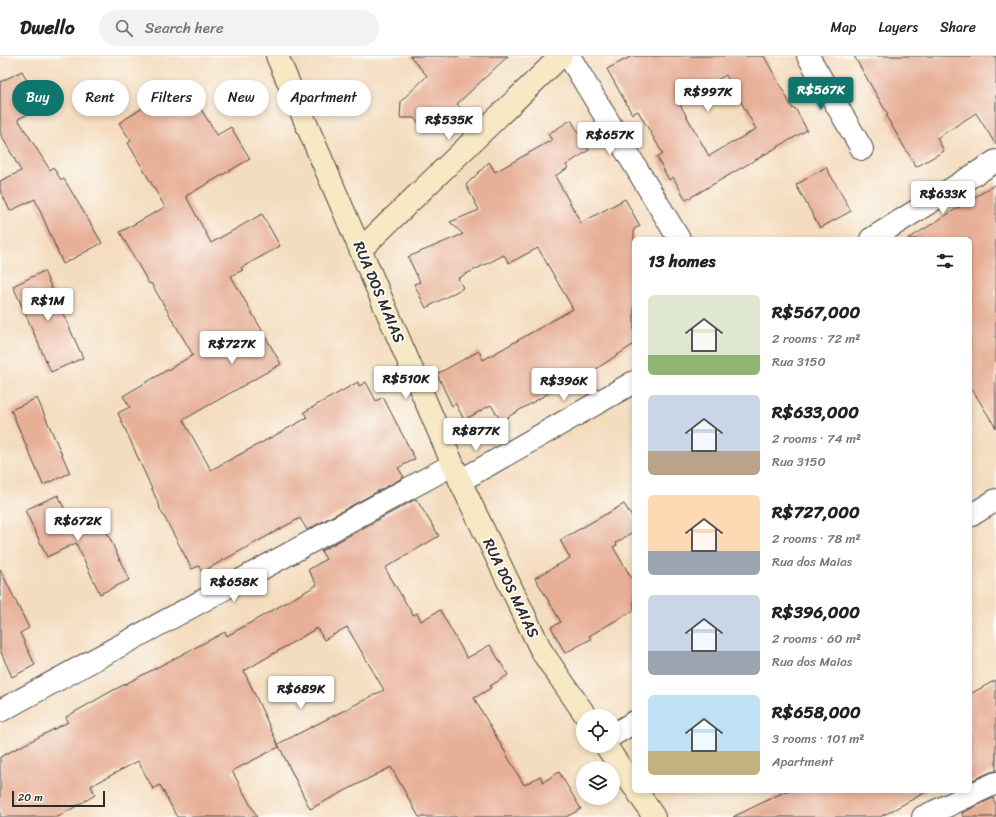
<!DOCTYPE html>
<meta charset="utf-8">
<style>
:root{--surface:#fff;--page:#f2f2f2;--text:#222;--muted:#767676;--line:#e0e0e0;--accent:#0f766e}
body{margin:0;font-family:Sriracha,sans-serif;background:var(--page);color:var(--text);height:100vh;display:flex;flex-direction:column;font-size:15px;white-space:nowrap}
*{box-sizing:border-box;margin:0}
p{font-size:13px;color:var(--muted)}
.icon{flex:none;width:22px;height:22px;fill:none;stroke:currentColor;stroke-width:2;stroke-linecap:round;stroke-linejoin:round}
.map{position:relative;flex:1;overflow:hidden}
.panel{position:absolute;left:632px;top:181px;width:340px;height:556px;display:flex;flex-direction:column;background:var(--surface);border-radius:6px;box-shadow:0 2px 6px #0003}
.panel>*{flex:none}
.top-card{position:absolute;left:12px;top:24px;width:380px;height:36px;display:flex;gap:8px}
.buttons{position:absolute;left:576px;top:653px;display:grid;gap:8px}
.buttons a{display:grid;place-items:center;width:44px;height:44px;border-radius:50%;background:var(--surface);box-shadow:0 2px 6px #0003;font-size:20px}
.scale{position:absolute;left:12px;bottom:10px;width:93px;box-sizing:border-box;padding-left:4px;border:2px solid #2b2b2b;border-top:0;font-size:11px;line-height:14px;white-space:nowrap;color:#2b2b2b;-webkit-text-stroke:3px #fdfcf7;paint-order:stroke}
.price{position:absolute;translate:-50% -34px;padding:0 9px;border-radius:4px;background:#fff;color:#222;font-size:13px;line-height:26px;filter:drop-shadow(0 1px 2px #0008)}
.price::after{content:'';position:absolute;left:50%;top:24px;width:12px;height:9px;margin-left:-6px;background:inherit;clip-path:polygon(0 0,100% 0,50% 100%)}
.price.on{background:var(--accent);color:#fff}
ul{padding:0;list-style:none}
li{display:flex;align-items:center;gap:12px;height:100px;padding:0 16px}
li span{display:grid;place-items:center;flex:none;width:112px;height:80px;border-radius:6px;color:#555}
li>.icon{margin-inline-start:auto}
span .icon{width:48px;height:48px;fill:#fffc;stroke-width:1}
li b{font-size:17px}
h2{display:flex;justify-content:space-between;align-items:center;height:48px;padding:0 16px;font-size:17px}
.pill{padding:0 14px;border-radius:18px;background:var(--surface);box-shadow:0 2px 6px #0003;font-size:14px;line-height:36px}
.pill.on{background:var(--accent);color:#fff}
header{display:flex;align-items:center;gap:24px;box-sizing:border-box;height:56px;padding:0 20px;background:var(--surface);border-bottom:1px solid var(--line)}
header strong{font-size:19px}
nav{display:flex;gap:22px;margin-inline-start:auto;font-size:14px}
.search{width:280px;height:36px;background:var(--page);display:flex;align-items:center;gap:10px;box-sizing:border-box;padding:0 14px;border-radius:22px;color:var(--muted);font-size:15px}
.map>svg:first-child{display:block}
.building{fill:#e7af96;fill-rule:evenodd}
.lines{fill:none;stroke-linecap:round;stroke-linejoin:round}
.street-casing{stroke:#494641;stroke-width:24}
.secondary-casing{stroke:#494641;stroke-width:24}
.street{stroke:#fff;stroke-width:22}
.secondary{stroke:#f7e9c3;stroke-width:22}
.labels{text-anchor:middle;stroke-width:3.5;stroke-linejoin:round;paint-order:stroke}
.street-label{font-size:15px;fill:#2b2b2b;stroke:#fdfcf7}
</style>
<header>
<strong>Dwello</strong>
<div class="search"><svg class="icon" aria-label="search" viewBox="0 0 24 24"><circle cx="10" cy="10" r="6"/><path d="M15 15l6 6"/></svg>Search here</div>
<nav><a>Map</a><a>Layers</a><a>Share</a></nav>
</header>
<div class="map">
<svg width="996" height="761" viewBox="0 0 996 761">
<rect width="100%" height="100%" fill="#fdfcf7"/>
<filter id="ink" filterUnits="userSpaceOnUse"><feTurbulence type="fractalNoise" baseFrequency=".025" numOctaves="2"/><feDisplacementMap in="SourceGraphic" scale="8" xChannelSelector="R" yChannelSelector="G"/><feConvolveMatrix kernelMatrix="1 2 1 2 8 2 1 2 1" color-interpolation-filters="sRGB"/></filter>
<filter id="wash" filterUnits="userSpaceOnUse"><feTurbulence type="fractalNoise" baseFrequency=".012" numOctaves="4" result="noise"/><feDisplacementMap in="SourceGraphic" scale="16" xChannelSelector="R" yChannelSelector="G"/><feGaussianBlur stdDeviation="0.9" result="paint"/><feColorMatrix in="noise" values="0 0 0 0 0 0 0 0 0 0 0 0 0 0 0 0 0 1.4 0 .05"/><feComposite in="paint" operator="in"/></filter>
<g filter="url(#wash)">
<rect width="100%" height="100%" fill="#f4dcbe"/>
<g id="blocks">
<!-- building -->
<path class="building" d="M410 0H508L457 48 462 53 437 77 431 71 427 76 414 62H400L401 45 427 20Z
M632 0H764L793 53 795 52 807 74 686 144 673 121 669 124 657 101 663 98 638 55 632 58 607 13ZM726 19 756 73 709 100 678 45Z
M854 0H996V89L976 57 937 82 944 95 916 111 886 60 888 59Z
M22 15 40 52 18 63 50 114 53 111 61 124 64 123 102 187 63 208 35 143 10 155 0 134V125L21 115 0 77V26Z
M184 26 217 79 231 71 250 103 186 140 211 187 262 158 280 190 241 212 243 214 231 220 281 308 183 364 211 414 307 362 304 356 358 326 359 330 366 326 376 345 383 341 415 403 398 412 404 421 307 474 300 462 202 516 199 510 192 513 159 451H160L118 357 130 351 123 340 193 299 151 227 149 228 120 176 165 151 128 87 131 85 119 67Z
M571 64 589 94 566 109 568 112 555 120 581 167 625 143 640 170 634 173V288L590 317 588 314 501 365 491 349 464 364 456 348 452 350 437 318 479 295 483 304 573 253 538 192 509 207 504 199 458 222 463 232 426 252 414 228 420 226 408 201 463 178 450 166 479 154 466 129 489 106 495 116 552 84 548 78Z
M826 111 851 155 820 172 796 129Z
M996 128V372L970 330V183H908Z
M44 215 83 302 51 316 13 230Z
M37 342 70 417 43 429 11 354Z
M58 439 74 473 100 461 129 524 100 538 76 487 47 501 25 454Z
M416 443 439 480 385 512 413 559 417 557 421 565 440 554 467 602 490 589 508 619 490 630 491 632 474 642 524 729 540 720 543 726 559 716 581 753 566 761H419L391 711 310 753 278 688 384 634 347 571 324 584 317 572 244 615 279 691 232 715 257 761H177L160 729 153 733 138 705 91 730 95 739 58 761H0V701L68 666 66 661 110 636 225 576 227 580 317 529 308 514 326 503 321 495Z
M624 448 634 464V475L616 487 617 489 613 491 634 526V554L589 580 591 583 565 597 551 571 561 566 535 522 570 502 560 484Z
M0 513 29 572 20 577 35 609 12 621 0 594Z
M996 624V715L991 716 970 725V638Z
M786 735H928L880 761H733Z
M993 742 996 749V761H964L962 757Z"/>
</g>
</g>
<g filter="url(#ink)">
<use href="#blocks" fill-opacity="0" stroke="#494641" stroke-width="1"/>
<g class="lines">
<defs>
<path id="street" d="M569 0 679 183
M808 0 862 93
M871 183 996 105
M460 425 634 326
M970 460 996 444
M0 655 452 409
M613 679 634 666
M923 761 996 727"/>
<path id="secondary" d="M277 0 460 425 542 596 586 660
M361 193 561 0
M606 690 634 731
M637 735 654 761"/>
</defs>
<!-- street casing -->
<use href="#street" class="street-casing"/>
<!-- secondary casing -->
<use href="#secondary" class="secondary-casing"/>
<!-- street -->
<use href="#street" class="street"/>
<!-- secondary -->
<use href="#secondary" class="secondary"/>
</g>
</g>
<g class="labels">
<!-- street labels -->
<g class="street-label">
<text transform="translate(379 236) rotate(67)" y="5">RUA DOS MAIAS</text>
<text transform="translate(511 532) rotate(64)" y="5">RUA DOS MAIAS</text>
</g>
</g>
</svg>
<div class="buttons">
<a><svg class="icon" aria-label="locate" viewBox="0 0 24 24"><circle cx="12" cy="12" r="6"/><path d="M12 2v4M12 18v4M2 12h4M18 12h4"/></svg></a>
<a><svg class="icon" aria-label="layers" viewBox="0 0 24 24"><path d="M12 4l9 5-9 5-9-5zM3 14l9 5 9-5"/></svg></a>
</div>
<div class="scale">20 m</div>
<b class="price on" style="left:821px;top:55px">R$567K</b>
<b class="price" style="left:708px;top:57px">R$997K</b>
<b class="price" style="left:449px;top:85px">R$535K</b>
<b class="price" style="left:610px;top:100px">R$657K</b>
<b class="price" style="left:943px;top:159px">R$633K</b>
<b class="price" style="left:48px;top:266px">R$1M</b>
<b class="price" style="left:232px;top:309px">R$727K</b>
<b class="price" style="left:406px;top:344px">R$510K</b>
<b class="price" style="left:564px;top:346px">R$396K</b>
<b class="price" style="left:476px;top:396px">R$877K</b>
<b class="price" style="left:78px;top:486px">R$672K</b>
<b class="price" style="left:234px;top:547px">R$658K</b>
<b class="price" style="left:301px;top:654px">R$689K</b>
<div class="top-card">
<a class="pill on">Buy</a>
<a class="pill">Rent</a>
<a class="pill">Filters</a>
<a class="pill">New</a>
<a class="pill">Apartment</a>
</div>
<section class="panel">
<h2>13 homes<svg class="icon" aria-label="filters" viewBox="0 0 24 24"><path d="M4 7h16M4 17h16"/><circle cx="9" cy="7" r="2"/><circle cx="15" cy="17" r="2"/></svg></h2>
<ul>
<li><span style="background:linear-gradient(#dfe7d0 75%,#8fb573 0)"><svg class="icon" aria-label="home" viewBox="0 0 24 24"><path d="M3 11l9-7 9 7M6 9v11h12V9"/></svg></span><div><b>R$567,000</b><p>2 rooms · 72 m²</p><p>Rua 3150</p></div></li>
<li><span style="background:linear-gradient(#c9d6e8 70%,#b9a48a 0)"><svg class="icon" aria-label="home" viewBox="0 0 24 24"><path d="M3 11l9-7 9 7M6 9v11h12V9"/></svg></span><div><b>R$633,000</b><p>2 rooms · 74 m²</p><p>Rua 3150</p></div></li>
<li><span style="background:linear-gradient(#ffd9b3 70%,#9aa5b1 0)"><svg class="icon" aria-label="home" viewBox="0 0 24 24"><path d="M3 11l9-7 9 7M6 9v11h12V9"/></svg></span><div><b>R$727,000</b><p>2 rooms · 78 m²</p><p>Rua dos Maias</p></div></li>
<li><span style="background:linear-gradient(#c9d6e8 70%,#9aa5b1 0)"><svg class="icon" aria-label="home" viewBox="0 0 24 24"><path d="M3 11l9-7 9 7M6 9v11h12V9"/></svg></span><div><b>R$396,000</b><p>2 rooms · 60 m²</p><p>Rua dos Maias</p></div></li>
<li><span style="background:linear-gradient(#bfe0f5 70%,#c2b280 0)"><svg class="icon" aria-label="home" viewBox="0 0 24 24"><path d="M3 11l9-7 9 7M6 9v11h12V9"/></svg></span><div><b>R$658,000</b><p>3 rooms · 101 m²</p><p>Apartment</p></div></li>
</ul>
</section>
</div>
